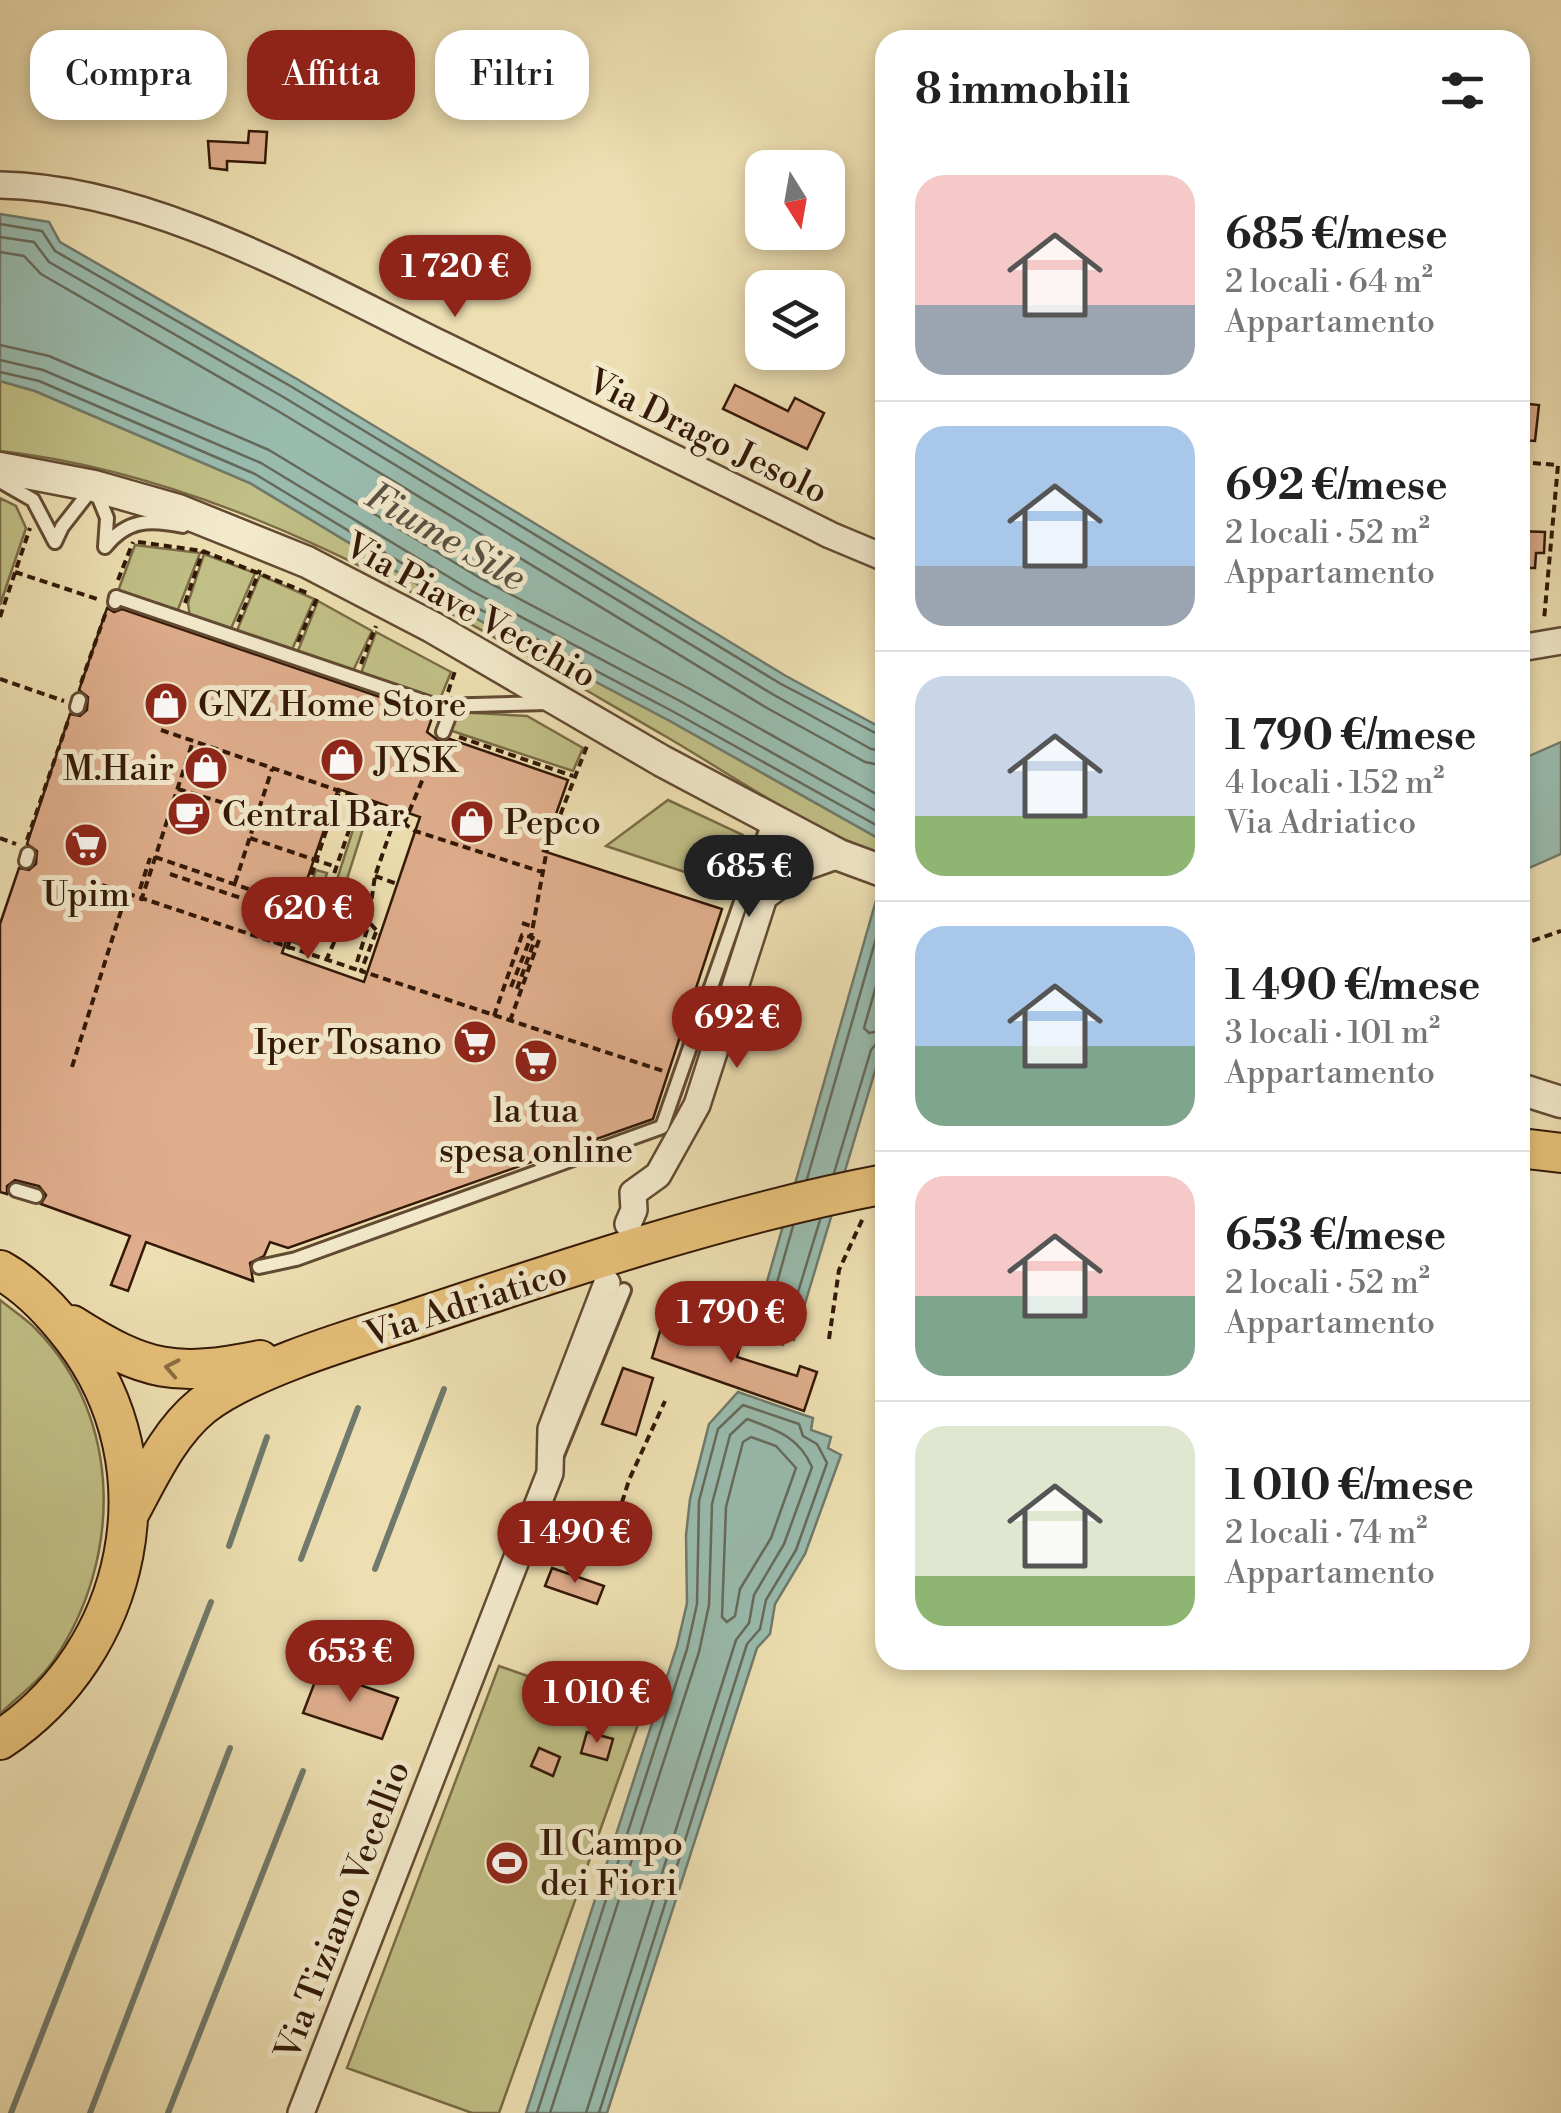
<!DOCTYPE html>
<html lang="it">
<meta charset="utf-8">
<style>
:root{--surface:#fff;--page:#f6f6f6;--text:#222;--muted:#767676;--line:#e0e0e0;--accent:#8f2418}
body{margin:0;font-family:"Libre Bodoni",serif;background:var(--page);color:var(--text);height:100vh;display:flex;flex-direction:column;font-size:38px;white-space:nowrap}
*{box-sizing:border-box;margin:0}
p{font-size:32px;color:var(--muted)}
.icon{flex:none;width:55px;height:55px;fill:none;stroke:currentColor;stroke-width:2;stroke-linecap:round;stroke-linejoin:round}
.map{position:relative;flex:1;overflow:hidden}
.side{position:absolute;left:875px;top:30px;width:655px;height:1640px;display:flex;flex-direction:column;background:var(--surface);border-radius:30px;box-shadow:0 5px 15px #0003}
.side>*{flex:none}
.guide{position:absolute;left:30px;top:30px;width:695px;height:90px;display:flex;gap:20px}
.needle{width:65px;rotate:169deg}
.fabs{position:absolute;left:745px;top:150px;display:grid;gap:20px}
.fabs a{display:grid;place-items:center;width:100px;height:100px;border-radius:20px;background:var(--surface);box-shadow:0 5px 15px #0003;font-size:50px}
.price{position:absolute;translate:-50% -85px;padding:0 22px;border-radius:35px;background:var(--accent);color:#fff;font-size:32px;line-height:65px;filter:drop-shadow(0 2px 5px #0008)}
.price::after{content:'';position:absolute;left:50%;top:60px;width:30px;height:22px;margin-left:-15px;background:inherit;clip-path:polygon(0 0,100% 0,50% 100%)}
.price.selected{background:#222;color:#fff}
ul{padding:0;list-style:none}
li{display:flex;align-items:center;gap:30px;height:250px;padding:0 40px}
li+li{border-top:2px solid var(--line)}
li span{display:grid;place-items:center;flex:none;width:280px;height:200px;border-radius:30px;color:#555}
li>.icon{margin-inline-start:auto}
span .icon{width:120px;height:120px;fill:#fffc;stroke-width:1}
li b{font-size:42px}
h2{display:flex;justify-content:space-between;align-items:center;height:120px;padding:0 40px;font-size:42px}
.tag{padding:0 35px;border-radius:30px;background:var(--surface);box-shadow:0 5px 15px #0003;font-size:35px;line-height:90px}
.tag.selected{background:var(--accent);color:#fff}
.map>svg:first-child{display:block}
.green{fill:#c0bf86;stroke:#7a6c46;stroke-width:2.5}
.water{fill:#99bcaf;stroke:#707a6c;stroke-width:2.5}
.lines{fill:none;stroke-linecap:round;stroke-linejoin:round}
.shore{stroke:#666a5b;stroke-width:2.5}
.stream{stroke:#707a6c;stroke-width:6}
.building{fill:#dfad8c;stroke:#331807;stroke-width:2.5;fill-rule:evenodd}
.service-casing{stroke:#624a32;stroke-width:18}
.minor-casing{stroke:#624a32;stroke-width:30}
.tertiary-casing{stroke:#624a32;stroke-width:35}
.primary-casing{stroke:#331807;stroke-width:42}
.path{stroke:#331807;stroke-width:4;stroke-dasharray:8 5;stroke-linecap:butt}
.service{stroke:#f3eacc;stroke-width:12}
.minor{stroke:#f3eacc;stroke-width:25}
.tertiary{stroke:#f3eacc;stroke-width:30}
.primary{stroke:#e6c078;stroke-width:38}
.oneway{stroke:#8c6c40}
.labels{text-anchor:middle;stroke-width:10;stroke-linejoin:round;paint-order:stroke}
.street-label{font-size:35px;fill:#331807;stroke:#f3eacc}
.poi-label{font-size:35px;fill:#331807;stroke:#f3eacc;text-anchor:start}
.water-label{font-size:38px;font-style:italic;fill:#575142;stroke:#f3eacc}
</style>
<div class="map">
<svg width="1561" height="2113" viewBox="0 0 1561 2113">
<rect width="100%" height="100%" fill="#eddfb1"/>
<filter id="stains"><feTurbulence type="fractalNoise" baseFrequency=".002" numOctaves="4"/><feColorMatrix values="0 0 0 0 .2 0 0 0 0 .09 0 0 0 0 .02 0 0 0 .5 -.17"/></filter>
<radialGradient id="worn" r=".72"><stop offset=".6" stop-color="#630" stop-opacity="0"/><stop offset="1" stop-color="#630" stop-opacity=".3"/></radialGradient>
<!-- green -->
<path class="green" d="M0 381 35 391 250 483 462 611 670 721 885 842V856C806 828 737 778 665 736 459 617 241 478 0 451Z
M0 498 16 506 26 528 0 605Z
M135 545 200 553 177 612 117 594Z
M204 554 255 573 230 631 190 618 188 603Z
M260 575 314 599 291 652 236 633Z
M318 601 372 631 352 673 297 653Z
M376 632 451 672 438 704 360 676Z
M456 712 527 716 583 748 573 771 449 730Z
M668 800 743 835 745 846 730 887 606 846Z
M360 808 369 810 340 901 331 898Z
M316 870 327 873 304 946 292 942Z
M0 1300C12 1310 25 1318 36 1329 124 1419 122 1560 54 1660 41 1680 17 1697 0 1714Z
M499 1666 641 1716 499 2113H472L347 2068Z"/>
<!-- water -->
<path class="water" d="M0 214 49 222 60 242 297 379 786 676 885 730V842L670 721 462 611 250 483 35 391 0 381Z
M1561 742V854L1520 872V760Z
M885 869V1038L794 1340 785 1338 783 1345 760 1338 761 1330 754 1327Z
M738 1392 813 1418 811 1430 831 1437 828 1448 841 1455 805 1554 775 1604 770 1634 757 1648 607 2113H526L677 1646 687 1603 686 1535 690 1499 709 1424Z"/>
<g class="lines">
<!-- shore -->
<path class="shore" d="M0 224 42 231 55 251 292 387 781 684 885 738
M0 237 34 242 49 262 285 398 774 695 871 749 885 751
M0 252 24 256 41 274 278 411 767 708 865 762 885 766
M0 345 49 356 269 450 480 578 688 688 885 799
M0 360 43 370 261 463 472 591 680 701 885 816
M0 372 39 381 255 474 466 602 674 712 885 830
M885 955 864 1028 869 1033 885 1030
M834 1173 871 1050 876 1044 885 1042
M807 1179 885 907
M793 1226 767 1318 775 1332 788 1325 820 1220
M751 1437 776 1446 796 1468 771 1538 740 1589 735 1616 727 1622 722 1617 726 1507 743 1442Z
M537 2113 687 1649 697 1604 699 1501 718 1429 743 1405 799 1424 803 1436 817 1444 827 1463 796 1550 766 1600 760 1629 747 1644 599 2113
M550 2113 699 1652 709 1605 712 1504 730 1435 747 1419C777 1430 799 1437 812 1467L784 1544 754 1595 749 1623 736 1640 586 2113"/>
<!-- stream -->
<path class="stream" d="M229 1546 267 1437
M301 1559 358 1408
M375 1569 444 1389
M11 2113 211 1602
M90 2113 230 1748
M168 2113 303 1771"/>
</g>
<!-- building -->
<path class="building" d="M249 131 267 132 265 163 227 161V170L210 168 208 141 248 143Z
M735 385 788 411 795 398 824 413 807 449 723 409Z
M1520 403 1539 405 1535 441 1520 440Z
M1520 531 1545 532 1544 553H1536L1535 568H1520Z
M107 608 114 612 122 609 433 715 427 732 439 741 450 739 568 780 543 851 722 909 653 1119 288 1248 270 1242 264 1256 250 1263 253 1281 146 1242 128 1291 111 1285 130 1236 41 1204 46 1195 39 1186 15 1180 7 1186V1194L0 1192V924L19 868 29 870 36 864 37 851 27 844 70 714 80 716 87 710 88 697 79 690ZM338 789 420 817 364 982 282 953Z
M663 1321 740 1347 737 1357 797 1376 800 1366 817 1372 804 1411 652 1358Z
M623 1368 653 1378 636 1435 602 1424Z
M552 1568 604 1586 597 1604 545 1586Z
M319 1671 398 1698 382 1739 303 1713Z
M587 1732 613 1739 607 1760 581 1753Z
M539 1748 560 1757 553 1776 531 1766Z"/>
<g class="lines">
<defs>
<path id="service" d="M0 481 33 500 55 542
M55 542 62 527 94 486 107 518 105 547
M105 547C127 519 150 519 183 526
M115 602 116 597 437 706 547 703
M77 707 79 700
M443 732 453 706
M26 861 28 854
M16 1190 36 1196
M259 1267 296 1259 662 1127 770 819
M557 1455 624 1290"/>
<path id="minor" d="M0 185C151 188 308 279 441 344 570 407 701 470 830 535L885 558
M1520 648 1561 641
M793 829 764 897 805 867 839 855
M628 1224 634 1210 633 1193 658 1175 697 1105 764 897
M301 2113 550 1473 551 1429 607 1283"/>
<path id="tertiary" d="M0 468 94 486 178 510 307 562 432 627 662 761 839 855 885 872
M1520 1089 1561 1102"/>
<path id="primary" d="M1520 1148 1561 1153
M0 1270C29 1286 53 1312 73 1338 172 1467 133 1652 0 1740
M72 1325C146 1372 175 1377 260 1360
M130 1512C150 1475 169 1433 202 1406 248 1370 348 1340 405 1322 558 1271 727 1214 885 1184"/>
</defs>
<!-- service casing -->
<use href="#service" class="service-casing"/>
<!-- minor casing -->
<use href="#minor" class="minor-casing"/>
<!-- tertiary casing -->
<use href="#tertiary" class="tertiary-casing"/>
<!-- primary casing -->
<use href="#primary" class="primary-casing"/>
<!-- path -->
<path class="path" d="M1520 462 1558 465 1544 620
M138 542 203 551 310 594
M15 572 100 600
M118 580 133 542
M185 603 203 551
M0 617 30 528
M238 622 260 570
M298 642 318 596
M361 664 376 626
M0 679 64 701
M81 683 106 612
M448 692 456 668
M161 730 372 802 415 831 545 873
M459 737 573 776
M178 789 257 813
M404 824 432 757
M0 838 16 844
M250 838 336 867
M27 840 68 721
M155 857 301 907
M170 874 285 913
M375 876 397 884
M90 881 361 971
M235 883 272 769
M140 889 150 858
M141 901 193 741
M323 905 366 919 380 934
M522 923 534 927
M376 932 361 971 666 1072
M275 944 289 903
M1520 945 1561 931
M309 947 360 798
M287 949 339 792
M326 961 347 912
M357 962 367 930 375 876 395 818
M511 987 531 937
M517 989 534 942 531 937
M494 1016 522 935 531 937 547 849 587 746
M510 1021 539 940 531 937
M72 1067 126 895
M829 1339 839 1270 863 1218
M544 1555 589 1561 606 1553 629 1480 665 1401"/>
<!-- service -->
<use href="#service" class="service"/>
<!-- minor -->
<use href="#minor" class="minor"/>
<!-- tertiary -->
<use href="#tertiary" class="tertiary"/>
<!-- primary -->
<use href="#primary" class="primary"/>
</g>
<!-- one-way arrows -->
<defs><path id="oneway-chevron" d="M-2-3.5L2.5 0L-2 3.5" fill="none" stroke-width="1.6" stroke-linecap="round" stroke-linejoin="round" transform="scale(2.5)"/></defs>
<use class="oneway" href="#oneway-chevron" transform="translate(172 1368) rotate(-169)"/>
<!-- icons -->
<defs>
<symbol id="shop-disc" viewBox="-11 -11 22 22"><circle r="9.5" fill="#8f2418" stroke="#f3eacc"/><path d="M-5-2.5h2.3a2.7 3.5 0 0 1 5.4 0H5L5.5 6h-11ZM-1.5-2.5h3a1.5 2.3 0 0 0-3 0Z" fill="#fff"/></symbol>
<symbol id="cafe-disc" viewBox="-11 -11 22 22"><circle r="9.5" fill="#8f2418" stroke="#f3eacc"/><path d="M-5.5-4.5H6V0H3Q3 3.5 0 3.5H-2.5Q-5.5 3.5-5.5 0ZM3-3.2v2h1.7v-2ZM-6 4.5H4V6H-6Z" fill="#fff"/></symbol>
<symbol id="supermarket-disc" viewBox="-11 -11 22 22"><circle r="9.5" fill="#8f2418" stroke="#f3eacc"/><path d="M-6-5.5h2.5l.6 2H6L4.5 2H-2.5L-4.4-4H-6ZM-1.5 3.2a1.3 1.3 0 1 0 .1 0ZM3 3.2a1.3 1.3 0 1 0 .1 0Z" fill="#fff"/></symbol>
<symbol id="stadium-disc" viewBox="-11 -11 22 22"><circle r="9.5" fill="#8f2418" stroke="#f3eacc"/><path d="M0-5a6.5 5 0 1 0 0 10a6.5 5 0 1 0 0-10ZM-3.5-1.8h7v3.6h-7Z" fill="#fff"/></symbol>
</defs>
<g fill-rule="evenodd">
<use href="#shop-disc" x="141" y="679" width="50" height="50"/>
<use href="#shop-disc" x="317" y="735" width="50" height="50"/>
<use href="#shop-disc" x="181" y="743" width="50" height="50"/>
<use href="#cafe-disc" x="164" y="789" width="50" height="50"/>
<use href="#shop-disc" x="447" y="797" width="50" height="50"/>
<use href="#supermarket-disc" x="61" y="820" width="50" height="50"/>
<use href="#supermarket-disc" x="450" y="1017" width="50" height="50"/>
<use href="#supermarket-disc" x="511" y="1036" width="50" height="50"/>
<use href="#stadium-disc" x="482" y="1838" width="50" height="50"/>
</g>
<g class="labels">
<!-- street labels -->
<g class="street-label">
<text transform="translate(708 436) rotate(26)" y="12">Via Drago Jesolo</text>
<text transform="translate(471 610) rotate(29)" y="12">Via Piave Vecchio</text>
<text transform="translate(466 1303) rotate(-18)" y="12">Via Adriatico</text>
<text transform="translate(342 1910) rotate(-69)" y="12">Via Tiziano Vecellio</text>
</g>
<!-- poi labels -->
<g class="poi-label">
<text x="198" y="716">GNZ Home Store</text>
<text x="374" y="772">JYSK</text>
<text x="174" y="780" text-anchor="end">M.Hair</text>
<text x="222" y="826">Central Bar</text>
<text x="504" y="834">Pepco</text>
<text x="86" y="906" text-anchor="middle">Upim</text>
<text x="442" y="1054" text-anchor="end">Iper Tosano</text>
<text x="536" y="1122" text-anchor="middle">la tua<tspan x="536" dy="40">spesa online</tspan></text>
<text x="540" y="1855">Il Campo<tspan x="540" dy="40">dei Fiori</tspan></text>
</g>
<!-- water labels -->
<g class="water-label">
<text transform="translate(446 536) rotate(30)" y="13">Fiume Sile</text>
</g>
</g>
<rect width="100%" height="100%" filter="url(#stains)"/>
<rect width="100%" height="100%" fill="url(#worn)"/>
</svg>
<div class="fabs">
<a><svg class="needle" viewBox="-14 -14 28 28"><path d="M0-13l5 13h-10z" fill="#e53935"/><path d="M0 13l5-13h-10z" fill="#767676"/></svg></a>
<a><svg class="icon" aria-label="layers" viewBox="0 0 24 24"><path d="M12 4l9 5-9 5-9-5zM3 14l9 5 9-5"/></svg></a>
</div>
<b class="price" style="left:455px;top:320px">1 720 €</b>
<b class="price selected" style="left:749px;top:920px">685 €</b>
<b class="price" style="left:308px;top:962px">620 €</b>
<b class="price" style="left:737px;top:1071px">692 €</b>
<b class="price" style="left:731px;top:1366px">1 790 €</b>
<b class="price" style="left:575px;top:1586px">1 490 €</b>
<b class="price" style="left:350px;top:1705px">653 €</b>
<b class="price" style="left:597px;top:1746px">1 010 €</b>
<div class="guide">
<a class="tag">Compra</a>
<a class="tag selected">Affitta</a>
<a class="tag">Filtri</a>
</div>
<section class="side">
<h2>8 immobili<svg class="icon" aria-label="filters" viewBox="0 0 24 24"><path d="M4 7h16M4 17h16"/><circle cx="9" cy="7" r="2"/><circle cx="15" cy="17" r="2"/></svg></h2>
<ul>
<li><span style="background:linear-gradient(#f6c9c9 65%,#9aa5b1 0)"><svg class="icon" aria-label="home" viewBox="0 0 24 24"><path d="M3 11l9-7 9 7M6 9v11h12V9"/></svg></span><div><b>685 €/mese</b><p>2 locali · 64 m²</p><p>Appartamento</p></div></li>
<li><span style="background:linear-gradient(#a9c7e8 70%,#9aa5b1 0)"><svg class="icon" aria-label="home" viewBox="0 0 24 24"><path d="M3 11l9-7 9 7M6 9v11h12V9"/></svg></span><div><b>692 €/mese</b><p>2 locali · 52 m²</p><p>Appartamento</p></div></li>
<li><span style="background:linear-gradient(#c9d6e8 70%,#8fb573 0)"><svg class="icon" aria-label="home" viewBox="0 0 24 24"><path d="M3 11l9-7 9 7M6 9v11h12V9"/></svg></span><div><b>1 790 €/mese</b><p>4 locali · 152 m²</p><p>Via Adriatico</p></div></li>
<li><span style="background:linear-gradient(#a9c7e8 60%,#7fa58c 0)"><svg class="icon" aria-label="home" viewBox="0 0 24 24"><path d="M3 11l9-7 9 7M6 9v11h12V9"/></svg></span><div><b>1 490 €/mese</b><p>3 locali · 101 m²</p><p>Appartamento</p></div></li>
<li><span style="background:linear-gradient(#f6c9c9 60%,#7fa58c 0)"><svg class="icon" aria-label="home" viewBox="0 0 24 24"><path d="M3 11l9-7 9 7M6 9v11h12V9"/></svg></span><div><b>653 €/mese</b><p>2 locali · 52 m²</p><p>Appartamento</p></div></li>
<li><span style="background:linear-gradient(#dfe7d0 75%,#8fb573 0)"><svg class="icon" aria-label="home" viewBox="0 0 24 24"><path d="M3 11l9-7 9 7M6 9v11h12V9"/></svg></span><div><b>1 010 €/mese</b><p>2 locali · 74 m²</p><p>Appartamento</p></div></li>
</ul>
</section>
</div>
